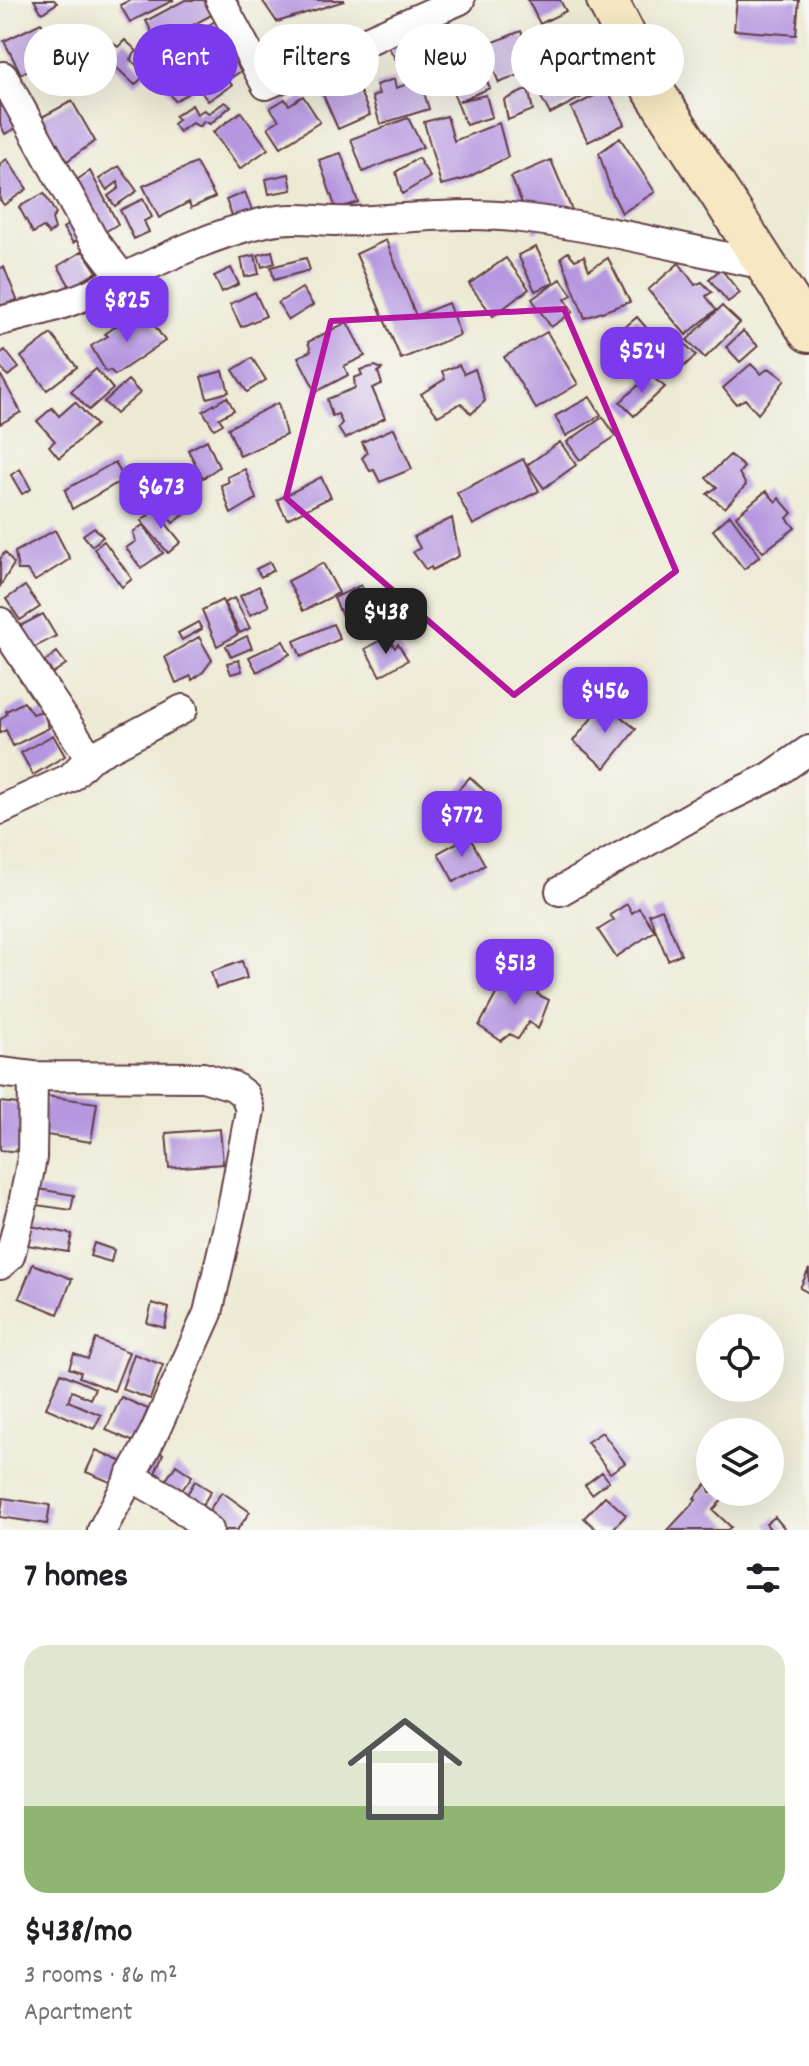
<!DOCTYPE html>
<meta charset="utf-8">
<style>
:root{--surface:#fff;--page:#f2f2f2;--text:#202124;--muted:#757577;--accent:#7c3aed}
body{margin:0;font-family:Dekko,sans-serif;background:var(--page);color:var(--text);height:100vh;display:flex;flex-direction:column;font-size:30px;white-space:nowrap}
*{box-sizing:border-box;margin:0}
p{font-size:26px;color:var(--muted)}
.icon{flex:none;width:44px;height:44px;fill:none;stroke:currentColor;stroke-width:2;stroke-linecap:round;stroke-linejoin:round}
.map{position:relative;height:1530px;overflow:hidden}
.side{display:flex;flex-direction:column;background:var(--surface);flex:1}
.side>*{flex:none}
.banner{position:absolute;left:24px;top:24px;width:762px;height:72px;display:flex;gap:16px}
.controls{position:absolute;left:696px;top:1314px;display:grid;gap:16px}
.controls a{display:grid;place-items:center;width:88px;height:88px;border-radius:50%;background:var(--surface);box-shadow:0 8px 32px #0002;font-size:40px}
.price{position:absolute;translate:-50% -68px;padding:0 18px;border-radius:16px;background:var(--accent);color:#fff;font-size:26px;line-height:52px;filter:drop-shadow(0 2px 4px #0008)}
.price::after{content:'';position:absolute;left:50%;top:48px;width:24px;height:18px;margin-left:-12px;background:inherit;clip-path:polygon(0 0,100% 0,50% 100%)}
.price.active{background:#222;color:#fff}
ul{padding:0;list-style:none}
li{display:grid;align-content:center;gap:16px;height:424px;padding:0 24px}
li span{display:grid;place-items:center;height:248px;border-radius:24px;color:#555}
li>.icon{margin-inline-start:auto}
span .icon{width:144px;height:144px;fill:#fffc;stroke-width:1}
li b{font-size:34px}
h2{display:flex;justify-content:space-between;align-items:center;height:96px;padding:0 24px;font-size:34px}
.chip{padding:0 28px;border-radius:36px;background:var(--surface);box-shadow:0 8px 32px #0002;font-size:28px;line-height:72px}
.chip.active{background:var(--accent);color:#fff}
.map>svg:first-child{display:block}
.building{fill:#b697e0}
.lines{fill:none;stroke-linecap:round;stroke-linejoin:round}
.street-casing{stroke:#623d44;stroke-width:32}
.secondary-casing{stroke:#623d44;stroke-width:44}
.street{stroke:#fff;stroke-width:28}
.secondary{stroke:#f7e8c3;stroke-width:40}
.marked{fill:none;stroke:#b5179e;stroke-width:6;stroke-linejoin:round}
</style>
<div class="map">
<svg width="809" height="1530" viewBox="0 0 809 1530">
<rect width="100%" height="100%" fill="#f6f6f2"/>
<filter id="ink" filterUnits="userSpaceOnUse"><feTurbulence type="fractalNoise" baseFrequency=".0125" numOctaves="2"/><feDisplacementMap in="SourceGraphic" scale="16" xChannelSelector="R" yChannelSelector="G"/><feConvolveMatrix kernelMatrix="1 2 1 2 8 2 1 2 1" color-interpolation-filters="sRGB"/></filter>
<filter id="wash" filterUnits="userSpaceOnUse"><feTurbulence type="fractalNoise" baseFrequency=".006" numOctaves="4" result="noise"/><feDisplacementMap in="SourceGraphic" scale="32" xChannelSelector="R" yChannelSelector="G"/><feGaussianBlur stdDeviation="1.8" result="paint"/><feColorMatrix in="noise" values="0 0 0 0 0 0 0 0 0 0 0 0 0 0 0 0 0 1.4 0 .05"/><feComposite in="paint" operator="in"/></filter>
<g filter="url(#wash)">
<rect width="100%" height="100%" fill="#edead4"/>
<g id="blocks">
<!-- building -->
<path class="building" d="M34 0H54L57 3 42 13Z
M130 0H174L130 22 120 5Z
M185 0H210L217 12 158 44 146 21Z
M262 0H344V1L277 22Z
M528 0H560L566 11 540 24Z
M737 0H799L796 35 734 30Z
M215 21 225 35 169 72 160 58Z
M41 23 62 52 21 74 4 41Z
M521 31 536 68 499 83 484 46Z
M399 37 416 64 403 71 387 45Z
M125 40 137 51 130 59 146 74 135 85 101 53 112 42 118 47Z
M217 52 225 62 231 58 241 71 228 80 232 85 208 101 202 93 209 87 195 68Z
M590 57 605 85 550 114 535 86Z
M478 61 490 88 459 101 486 95 492 117 466 125 443 66Z
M181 69 194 90 175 101 162 81Z
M353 75 370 115 338 129 320 88Z
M394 79 396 88 420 80 429 109 380 124 372 97 379 94 376 85Z
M528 89 533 110 508 120 504 100Z
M607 89 625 124 588 142 571 108Z
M0 94 20 126 5 134 0 124Z
M303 96 320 122 281 147 268 127 279 120 270 108 285 99 289 105Z
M72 101 95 141 67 161 42 117Z
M225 102 231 106 210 124 204 121 200 127 192 123 179 132 173 124 178 120 175 116 192 105 197 114 204 110 209 113Z
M241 112 268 149 240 169 213 132Z
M447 116 454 141 499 123 508 157 465 179 441 185 424 122Z
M408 118 423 147 363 172 351 139Z
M620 138 655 192 622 213 611 191 599 153Z
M341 153 358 202 336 209 319 160Z
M418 158 430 177 402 194 396 172Z
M7 159 27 189 4 205 0 200V164Z
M551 160 574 215 534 232 511 177Z
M196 163 215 197 191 208 189 202 159 218 143 186Z
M119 166 137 191 115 206 108 196 119 188 118 182 107 190 99 179Z
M90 171 118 224 93 239 65 188Z
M289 174 292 190 269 194 266 179Z
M245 192 254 215 235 223 226 200Z
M44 193 56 214 52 219 55 229 49 234 43 227 33 233 19 207Z
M143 199 152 217 144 221 149 232 134 239 120 210Z
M72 222 82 236 73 243 63 228Z
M386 240 416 316 448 303 460 335 401 359 356 254Z
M536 247 554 283 535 291 518 255Z
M83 251 97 272 71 288 58 266Z
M272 251 275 263 262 267 258 255Z
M568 252 575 260 584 256 589 270 608 258 630 302 585 318 561 257Z
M255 255 259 274 245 277 241 258Z
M306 258 310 270 274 280 271 267Z
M506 258 529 289 493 316 469 284Z
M679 263 695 285 702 282 712 292 706 296 716 310 686 335 648 290Z
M4 267 17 300 0 306V268Z
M231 268 239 284 222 292 214 276Z
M721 269 740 293 728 302 709 279Z
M561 279 572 295 565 299 573 312 551 327 532 299Z
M302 288 313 305 289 320 278 303Z
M255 292 266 316 241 327 230 304Z
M722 306 740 323 705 358 687 340Z
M130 316 136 324 148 316 165 341 115 375 110 370 106 372 91 346 108 336 105 334Z
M637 317 656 339 630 361 611 339Z
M347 322 365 356 344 366 348 375 316 392 298 357 311 351 308 342Z
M743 331 758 346 740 362 726 347Z
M547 332 578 384 536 409 504 357Z
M51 334 77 367 47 390 21 357Z
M682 341 696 355 676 374 662 360Z
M5 350 19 368 8 376 0 366V354Z
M252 358 266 380 247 392 233 370Z
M751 364 761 374 769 368 785 380 758 414 745 399 736 404 723 388Z
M459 365 464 374 475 369 485 401 471 414 461 403 438 416 421 394 445 379 442 371Z
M375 366 382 369 378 372 382 384 372 388 385 418 345 439 338 428 342 423 338 414 332 416 327 399 355 388 354 378 362 375 360 370Z
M96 369 113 389 89 410 71 391Z
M223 371 229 392 207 398 201 377Z
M0 374 21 412 0 424Z
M650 375 665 387 634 416 620 402Z
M128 380 140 393 116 414 104 402Z
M227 397 234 410 219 418 223 424 214 429 203 411Z
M590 397 601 415 566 436 555 416Z
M75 402 96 425 59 458 49 446 55 441 37 421 52 408 59 416Z
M278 403 286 435 240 456 228 428Z
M603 417 616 436 580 460 567 442Z
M394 428 412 469 380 482 374 470 370 471 362 458 367 453 362 442Z
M207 440 219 467 203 478 188 450Z
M560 442 576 465 544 488 527 465Z
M730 455 744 467 739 473 746 485 725 508 707 494 717 487 706 478Z
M523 459 539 491 473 525 457 493Z
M115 462 124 479 72 509 65 490Z
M20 469 31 489 22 494 11 475Z
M245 469 256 499 231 514 221 485 229 482 227 477Z
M321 477 331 497 287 519 277 500Z
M766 491 776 502 779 498 792 513 787 518 795 528 763 552 736 516Z
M173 492 188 512 173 523 158 504Z
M155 510 181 542 168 553 141 521Z
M730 515 760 556 744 569 713 530Z
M452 518 459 556 432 570 431 567 426 570 413 552 420 548 414 537Z
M143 525 163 553 141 568 126 548 136 541 133 532Z
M94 527 103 537 92 546 83 535Z
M55 530 70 559 35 581 27 570H18L15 552Z
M104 541 132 579 122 587 94 549Z
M5 552 14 564 0 586V559Z
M270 562 274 570 261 577 256 569Z
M323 563 339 593 303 611 288 581Z
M361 585 370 604 342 616 334 598Z
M25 586 40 607 20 620 6 599Z
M259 586 269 606 250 615 240 596Z
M234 598 250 628 240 633 224 603Z
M222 600 238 634 217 646 202 610Z
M43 614 56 636 33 648 20 626Z
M198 622 202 629 182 640 178 633Z
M333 624 340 639 301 657 294 641Z
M247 636 252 648 231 657 226 646Z
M199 637 212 660 203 672 192 680 191 676 176 683 165 657Z
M381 640 386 645 390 640 395 648 398 644 408 660 380 676 365 649Z
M283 641 290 654 257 672 249 657Z
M57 652 66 664 53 673 44 662Z
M239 660 242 671 231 674 227 663Z
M24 702 32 714 43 711 49 728 13 746 6 730 0 733V720L7 714 6 711Z
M604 703 636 729 605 768 573 741Z
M53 735 65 756 33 775 21 753Z
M470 777 492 798 478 813 456 792Z
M469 836 485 865 454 882 438 853Z
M627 904 632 913 639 908 655 931 616 957 598 930 614 920 610 915Z
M662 909 681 954 668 960 649 914Z
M242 961 247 978 216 988 211 972Z
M523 969 543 983 537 994 549 1000 538 1029 529 1022 518 1039 510 1034 501 1041 479 1026 509 970 518 978Z
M46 1096 97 1103 91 1142 40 1134Z
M0 1102 27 1105 21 1152 0 1150Z
M220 1129 223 1164 169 1168 166 1133Z
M38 1189 74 1195 71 1210 36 1205Z
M31 1226 72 1234 68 1252 27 1245Z
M94 1243 114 1250 111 1262 90 1256Z
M33 1264 72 1279 58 1314 19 1298Z
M809 1269V1293L800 1288Z
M152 1303 169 1308 165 1328 147 1323Z
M96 1339 129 1352 114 1391 79 1377 81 1372 69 1368 74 1354 88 1359Z
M134 1354 163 1365 150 1399 122 1389Z
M61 1373 95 1388 90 1399 72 1391 68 1401 101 1415 94 1429 46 1408Z
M121 1397 148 1409 134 1442 106 1430Z
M602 1432 625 1463 610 1473 587 1442Z
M96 1450 125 1463 115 1484 86 1472Z
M153 1450 163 1454 155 1473 161 1475 157 1483 142 1477Z
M176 1465 192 1476 178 1496 162 1486Z
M602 1472 609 1481 592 1494 585 1485Z
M195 1481 211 1491 199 1511 183 1501Z
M707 1483 710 1492H717L724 1498 713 1510 731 1527 727 1530H668L696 1500 694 1498Z
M222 1492 250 1512 237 1530H223L204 1517Z
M605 1496 626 1515 612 1530H597L584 1518Z
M3 1498 50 1505 47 1524 0 1517Z
M775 1517 786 1530H771L766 1524Z"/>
</g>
</g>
<g filter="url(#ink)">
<use href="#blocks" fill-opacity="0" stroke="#623d44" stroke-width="2"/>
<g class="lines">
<defs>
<path id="street" d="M220 0 266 85 460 0
M0 77 3 76 93 239 122 277
M0 321C33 313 67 305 98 290 152 264 207 235 266 222 297 215 326 223 357 221 412 218 466 211 521 218 602 227 684 249 765 265
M0 622 90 758
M0 810 70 778 90 758 183 709
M560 891 712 805 770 777 809 750
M0 1072 33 1076 203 1077 233 1086 245 1095 250 1110 232 1208 208 1313 155 1431 102 1530
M0 1265 10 1256 23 1204 32 1158 33 1076
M130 1476 170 1499 209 1530"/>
<path id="secondary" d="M607 0 652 88 809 332"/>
</defs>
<!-- street casing -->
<use href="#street" class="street-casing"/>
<!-- secondary casing -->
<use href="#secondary" class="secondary-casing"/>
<!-- street -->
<use href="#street" class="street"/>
<!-- secondary -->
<use href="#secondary" class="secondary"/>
</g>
</g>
<!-- marked area -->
<path class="marked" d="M564 309 676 571 514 695 286 498 331 321Z"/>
</svg>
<div class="controls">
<a><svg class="icon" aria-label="locate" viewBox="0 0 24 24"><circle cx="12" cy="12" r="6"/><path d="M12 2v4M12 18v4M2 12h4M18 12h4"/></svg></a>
<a><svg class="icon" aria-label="layers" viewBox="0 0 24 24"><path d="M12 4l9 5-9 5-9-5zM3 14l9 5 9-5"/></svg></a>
</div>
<b class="price" style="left:127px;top:344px">$825</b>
<b class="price" style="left:642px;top:395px">$524</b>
<b class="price" style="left:161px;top:531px">$673</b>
<b class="price active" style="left:386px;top:656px">$438</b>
<b class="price" style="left:605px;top:735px">$456</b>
<b class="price" style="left:462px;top:859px">$772</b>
<b class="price" style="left:515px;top:1007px">$513</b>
<div class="banner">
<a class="chip">Buy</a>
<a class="chip active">Rent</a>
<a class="chip">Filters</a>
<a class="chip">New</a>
<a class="chip">Apartment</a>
</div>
</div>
<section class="side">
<h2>7 homes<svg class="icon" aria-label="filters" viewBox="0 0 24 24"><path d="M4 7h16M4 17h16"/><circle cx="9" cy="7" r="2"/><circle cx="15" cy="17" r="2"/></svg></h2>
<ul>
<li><span style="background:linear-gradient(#dfe7d0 65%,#8fb573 0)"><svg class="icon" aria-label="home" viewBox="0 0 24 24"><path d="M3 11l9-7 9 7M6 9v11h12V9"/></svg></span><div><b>$438/mo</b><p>3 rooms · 86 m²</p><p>Apartment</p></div></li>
</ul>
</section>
